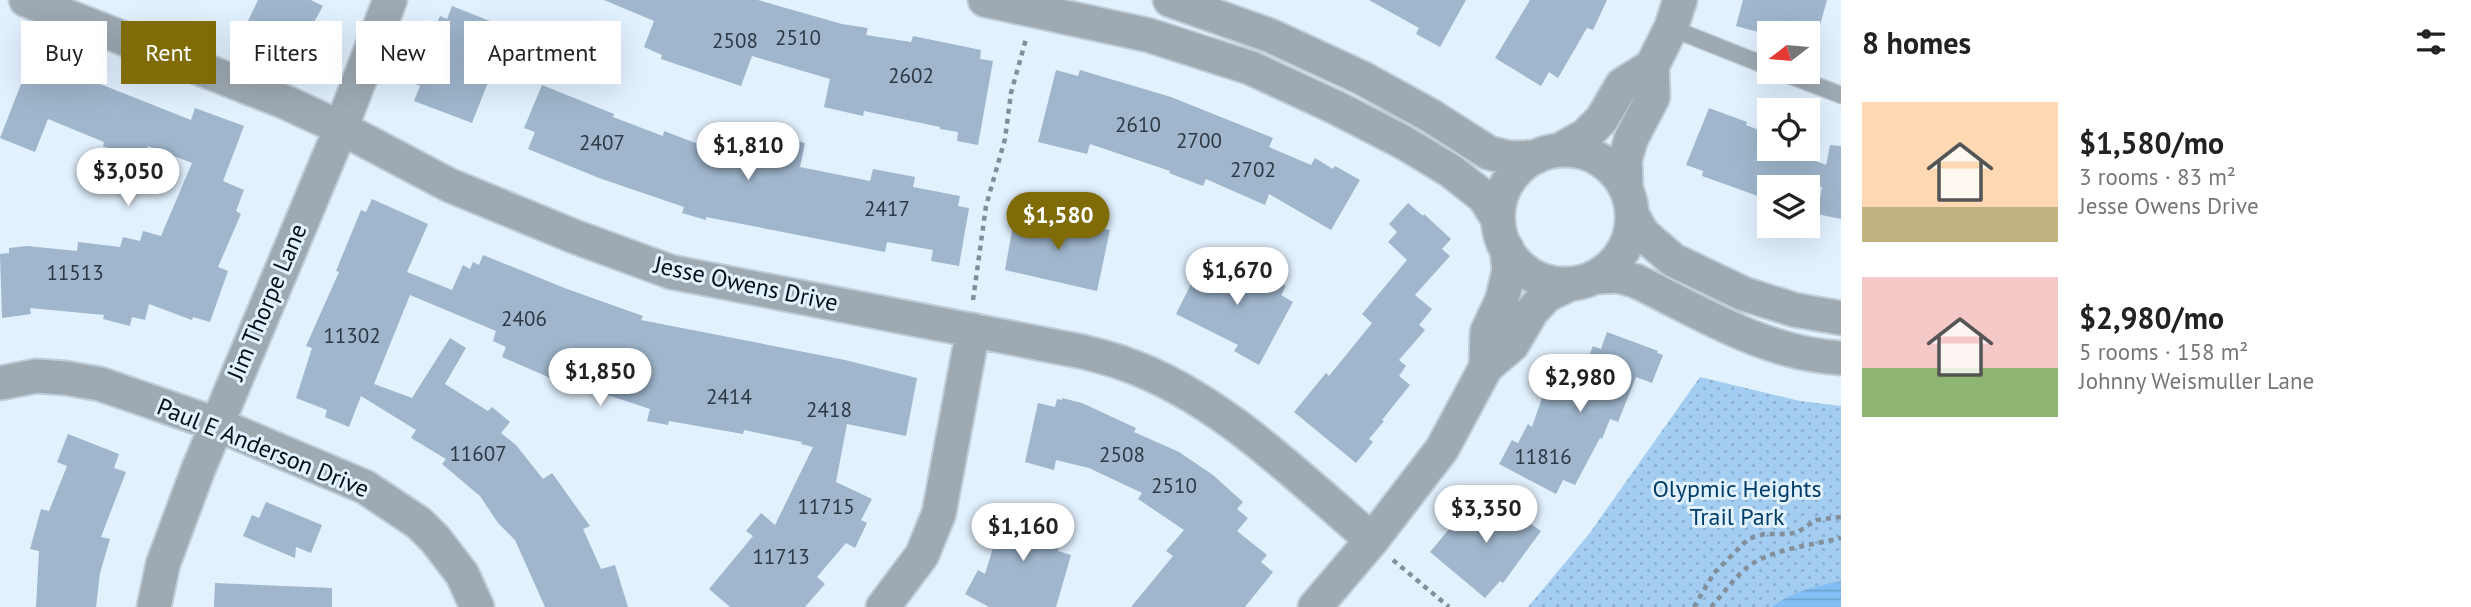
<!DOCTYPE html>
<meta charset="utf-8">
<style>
:root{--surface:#fff;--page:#f2f2f2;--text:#222;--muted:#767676;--accent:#7f6c06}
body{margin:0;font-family:"PT Sans",sans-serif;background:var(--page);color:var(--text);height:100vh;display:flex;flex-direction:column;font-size:26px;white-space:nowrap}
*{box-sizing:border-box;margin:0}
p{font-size:23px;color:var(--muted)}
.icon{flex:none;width:38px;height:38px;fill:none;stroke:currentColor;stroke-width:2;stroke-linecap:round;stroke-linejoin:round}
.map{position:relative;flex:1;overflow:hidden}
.drawer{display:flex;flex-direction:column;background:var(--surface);width:630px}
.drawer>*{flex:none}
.guide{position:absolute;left:21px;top:21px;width:665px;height:63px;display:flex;gap:14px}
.needle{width:46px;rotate:254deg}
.tools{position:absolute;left:1757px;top:21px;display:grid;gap:14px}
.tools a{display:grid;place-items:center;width:63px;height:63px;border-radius:0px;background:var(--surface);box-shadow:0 7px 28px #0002;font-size:35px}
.price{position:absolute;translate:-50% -60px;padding:0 16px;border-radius:24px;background:#fff;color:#222;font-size:23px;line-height:46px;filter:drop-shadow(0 2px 4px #0008)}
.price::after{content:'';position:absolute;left:50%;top:42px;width:21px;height:16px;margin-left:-10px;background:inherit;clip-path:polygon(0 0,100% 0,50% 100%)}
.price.on{background:var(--accent);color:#fff}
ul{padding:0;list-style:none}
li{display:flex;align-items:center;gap:21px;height:175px;padding:0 21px}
li span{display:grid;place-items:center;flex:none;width:196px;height:140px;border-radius:0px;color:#555}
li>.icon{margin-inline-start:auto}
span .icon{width:84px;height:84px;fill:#fffc;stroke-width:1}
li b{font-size:30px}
h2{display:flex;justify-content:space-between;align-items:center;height:84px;padding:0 21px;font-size:30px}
.pill{padding:0 24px;border-radius:0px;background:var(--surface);box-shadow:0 7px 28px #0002;font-size:24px;line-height:63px}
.pill.on{background:var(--accent);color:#fff}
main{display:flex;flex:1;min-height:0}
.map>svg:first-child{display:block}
.park{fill:url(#park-dots)}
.water{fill:url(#water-rules)}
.building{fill:#9fb6cc}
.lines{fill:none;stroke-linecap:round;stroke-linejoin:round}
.lane-casing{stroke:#bfcdd9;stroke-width:19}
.street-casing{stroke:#bfcdd9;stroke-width:37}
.path{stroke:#828e98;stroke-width:4.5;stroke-dasharray:5 5;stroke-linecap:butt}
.lane{stroke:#9ea9b2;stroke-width:16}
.street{stroke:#9ea9b2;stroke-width:33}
.labels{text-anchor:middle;stroke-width:6;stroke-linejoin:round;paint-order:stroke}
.number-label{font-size:21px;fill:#2c3843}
.street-label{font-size:24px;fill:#060e15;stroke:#e2f1fe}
.park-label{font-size:24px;fill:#003d67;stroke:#e2f1fe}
</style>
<main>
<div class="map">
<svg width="1841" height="607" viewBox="0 0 1841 607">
<defs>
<pattern id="park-dots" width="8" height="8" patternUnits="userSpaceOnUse" patternTransform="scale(1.75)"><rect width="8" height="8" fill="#a4cdf2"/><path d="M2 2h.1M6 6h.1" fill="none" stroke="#8cafcf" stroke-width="1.8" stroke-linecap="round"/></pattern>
<pattern id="water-rules" width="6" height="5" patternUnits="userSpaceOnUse" patternTransform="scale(1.75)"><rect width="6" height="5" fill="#83bff4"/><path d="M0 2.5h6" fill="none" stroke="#70a3d0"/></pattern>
</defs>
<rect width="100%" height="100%" fill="#e2f1fe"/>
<!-- park -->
<path class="park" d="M1700 377 1800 401 1841 406V607H1528L1589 534Z"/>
<!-- water -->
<path class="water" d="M1841 581V607H1772C1793 591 1816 586 1841 581Z"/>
<!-- building -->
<path class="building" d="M258 0H311L323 6 302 44 273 30 269 39 245 27Z
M604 0H758L842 24 868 28 866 35 911 42 913 36 981 50 980 59 993 61 978 145 957 141 958 132 940 129V127L864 111 863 116 824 107 830 79 752 56 741 86 661 59 662 55 644 47 654 21Z
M1369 0H1466L1440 47 1416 34 1419 28Z
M1530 0H1607L1593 30 1587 28 1558 78 1549 72 1541 86 1495 58Z
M1743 0H1827L1814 47 1808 45V33L1769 35 1736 26Z
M452 6 533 38 518 76 494 67 472 123 414 101 420 86 413 83 429 41 440 16 447 19Z
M42 61 191 120 195 108 244 126 223 181 244 190 236 211 241 214 218 267 228 271 210 322 193 317 192 320 149 304 145 320 132 317 130 326 103 319 104 315 30 308 31 314 2 318 0 254 9 253V248L27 246 77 251 78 242 120 247 123 237 140 241 143 231 161 236 192 163 148 146 141 161 119 156 120 153 103 146 104 142 48 119 35 152 0 138 28 66 38 70Z
M1056 70 1078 76 1080 70 1171 97 1273 138 1269 147 1311 165 1315 158 1333 169 1335 166 1360 180 1331 230 1269 194 1265 205 1206 179 1203 186 1169 173 1170 171 1090 144 1087 154 1038 142Z
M542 85 614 114 613 117 663 136 664 131 701 145 705 129 781 148 783 138 805 143 800 167 870 181 873 169 915 177 913 187 960 196 958 206 969 208 959 266 931 261 933 250 887 242 885 252 706 217V220L682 213 684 207 599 178 528 149 535 132 524 128Z
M1709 108 1747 122 1746 125 1769 134V149H1785L1826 165 1830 145 1841 146V219L1817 214 1822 187H1769V200L1702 176 1703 171 1686 165Z
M372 199 428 224 407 272 452 290 463 265 470 269 473 262 479 265 483 255 567 289 643 316 641 320 845 360 917 378 906 436 847 424 836 482 872 499 861 520 867 523 855 548 846 543 817 577 825 584 805 607H730L709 589 753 536 746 531 761 513 775 525 813 447 801 444 802 442 744 430 743 434 669 421 668 425 647 421 650 409 574 384 573 388 502 357 506 347 493 341 496 331 410 295 374 384 412 398 450 338 466 348 445 384 488 411 492 407 510 422 501 433 516 445 543 479 552 473 590 526 583 529 601 569 615 565 628 607H545L515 540 498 523 480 496 442 464 446 459 411 438 416 430 361 396 349 427 325 417 327 410 296 398 312 348 306 346 339 272 336 271 361 210 366 212Z
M1408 203 1423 216 1424 214 1451 239 1442 249 1450 256 1415 295 1432 309 1419 325 1425 330 1399 360 1406 366 1399 376 1410 385 1382 420 1384 421 1369 439 1373 442 1356 463 1294 412 1326 373 1329 376 1372 323 1362 314 1407 260 1388 242 1397 232 1389 224Z
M1015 214 1078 227 1079 223 1110 230 1097 291 1005 270Z
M1205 256 1250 276 1254 269 1286 286 1281 295 1293 302 1259 365 1234 351 1238 345 1176 314Z
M1607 332 1658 351 1657 353 1663 355 1652 383 1636 377 1618 422 1610 419 1602 439 1600 438 1575 485 1563 480 1556 494 1499 464 1512 440 1518 443 1528 424 1532 427 1545 389 1550 391 1552 385 1559 388 1563 380 1576 385 1583 362 1586 363 1593 346 1601 349Z
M1062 398 1082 403 1136 428 1134 432 1179 452 1213 475 1243 502 1237 509 1248 518 1237 531 1267 555 1261 562 1273 572 1245 607H1131L1173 556 1166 551 1184 530 1138 499 1142 493 1089 468 1056 460 1054 470 1025 462 1038 403 1055 407 1057 399 1062 400Z
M68 434 119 454 114 468 126 472 101 537 110 539 100 573 96 607H36L39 551 30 549 41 509 49 511 67 466 57 462Z
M1483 491 1541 531 1503 583 1500 581 1485 598 1430 552 1450 528 1456 532Z
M266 502 322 525 311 553 296 547 295 558 243 536 252 515 259 518Z
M1006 505 1066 522 1058 551 1071 555 1056 607H989L965 594 978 570 985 574Z
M215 583 332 588V607H214Z"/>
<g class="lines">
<defs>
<path id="lane" d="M1671 28 1769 67
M1781 72 1841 95"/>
<path id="street" d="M26 0 285 102 341 128 449 185 573 236 671 272 1084 352C1098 356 1112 359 1125 364 1218 396 1298 477 1372 540
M985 0 1148 35 1251 68 1337 108 1403 142 1451 171 1484 197 1498 219
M1170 0 1271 36 1362 78 1431 116 1489 153 1511 158 1536 157
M1560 150 1585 136 1602 119 1622 85 1652 66
M1498 217a67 67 0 1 1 134 0a67 67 0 1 1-134 0Z
M1626 189 1625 160 1631 139 1653 97 1652 66 1671 28 1680 0
M1632 215 1643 234 1673 260 1744 294 1795 310 1841 318
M1596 277 1618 276 1636 281C1702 313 1765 354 1841 358
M1486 367 1487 332 1502 300 1509 271 1507 249
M0 383 36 376 65 378 100 384 216 424 365 487 419 523 435 539 462 574 477 607
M154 607 163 564 198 470 341 128 390 0
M883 607 922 555 939 513 973 330
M1315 607 1372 540 1442 449 1486 367 1512 345 1532 311 1547 295 1570 284"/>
</defs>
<!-- lane casing -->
<use href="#lane" class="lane-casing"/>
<!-- street casing -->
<use href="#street" class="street-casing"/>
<!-- path -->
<path class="path" d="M973 300 986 206 1005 139 1011 93 1026 39
M1393 560 1449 607
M1694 607 1714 573 1748 539 1764 534H1788L1798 532 1816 520 1841 517
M1711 607C1722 595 1732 581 1744 570 1765 550 1812 545 1841 538"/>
<!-- lane -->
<use href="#lane" class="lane"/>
<!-- street -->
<use href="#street" class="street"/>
</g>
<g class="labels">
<!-- number labels -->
<g class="number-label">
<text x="798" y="45">2510</text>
<text x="735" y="48">2508</text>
<text x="911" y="83">2602</text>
<text x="1138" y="132">2610</text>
<text x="1199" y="148">2700</text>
<text x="602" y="150">2407</text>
<text x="1253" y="177">2702</text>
<text x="887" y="216">2417</text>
<text x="75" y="280">11513</text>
<text x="524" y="326">2406</text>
<text x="352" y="343">11302</text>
<text x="729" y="404">2414</text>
<text x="829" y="417">2418</text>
<text x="478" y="461">11607</text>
<text x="1122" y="462">2508</text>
<text x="1543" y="464">11816</text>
<text x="1174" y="493">2510</text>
<text x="826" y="514">11715</text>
<text x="781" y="564">11713</text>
</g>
<!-- street labels -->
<g class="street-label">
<text transform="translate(746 284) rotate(12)" y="8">Jesse Owens Drive</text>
<text transform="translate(267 302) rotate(-67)" y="8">Jim Thorpe Lane</text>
<text transform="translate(263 448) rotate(22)" y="8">Paul E Anderson Drive</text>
</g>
<!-- park labels -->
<g class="park-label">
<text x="1737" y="497">Olypmic Heights<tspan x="1737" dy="28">Trail Park</tspan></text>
</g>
</g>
</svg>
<div class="tools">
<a><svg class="needle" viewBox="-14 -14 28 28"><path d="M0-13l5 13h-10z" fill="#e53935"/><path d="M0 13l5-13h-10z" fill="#767676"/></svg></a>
<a><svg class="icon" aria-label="locate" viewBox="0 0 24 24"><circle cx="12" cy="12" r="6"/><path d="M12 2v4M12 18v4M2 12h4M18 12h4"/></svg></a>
<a><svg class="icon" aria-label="layers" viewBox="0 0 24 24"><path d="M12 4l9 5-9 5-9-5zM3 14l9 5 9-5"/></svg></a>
</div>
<b class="price" style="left:748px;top:182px">$1,810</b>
<b class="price" style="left:128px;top:208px">$3,050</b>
<b class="price on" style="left:1058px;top:252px">$1,580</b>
<b class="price" style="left:1237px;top:307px">$1,670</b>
<b class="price" style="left:600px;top:408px">$1,850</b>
<b class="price" style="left:1580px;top:414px">$2,980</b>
<b class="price" style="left:1486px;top:545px">$3,350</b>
<b class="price" style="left:1023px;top:563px">$1,160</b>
<div class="guide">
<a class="pill">Buy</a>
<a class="pill on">Rent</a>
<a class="pill">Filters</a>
<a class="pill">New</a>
<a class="pill">Apartment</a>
</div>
</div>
<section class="drawer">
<h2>8 homes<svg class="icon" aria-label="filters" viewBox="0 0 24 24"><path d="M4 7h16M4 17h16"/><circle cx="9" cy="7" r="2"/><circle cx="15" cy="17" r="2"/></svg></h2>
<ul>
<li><span style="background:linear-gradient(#ffd9b3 75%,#c2b280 0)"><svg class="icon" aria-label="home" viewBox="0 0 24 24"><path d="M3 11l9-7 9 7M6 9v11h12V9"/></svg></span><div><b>$1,580/mo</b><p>3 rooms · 83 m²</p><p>Jesse Owens Drive</p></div></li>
<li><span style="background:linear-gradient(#f6c9c9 65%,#8fb573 0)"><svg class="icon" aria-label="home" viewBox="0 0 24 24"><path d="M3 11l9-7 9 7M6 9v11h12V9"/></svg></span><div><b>$2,980/mo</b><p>5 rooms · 158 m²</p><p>Johnny Weismuller Lane</p></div></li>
</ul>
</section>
</main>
